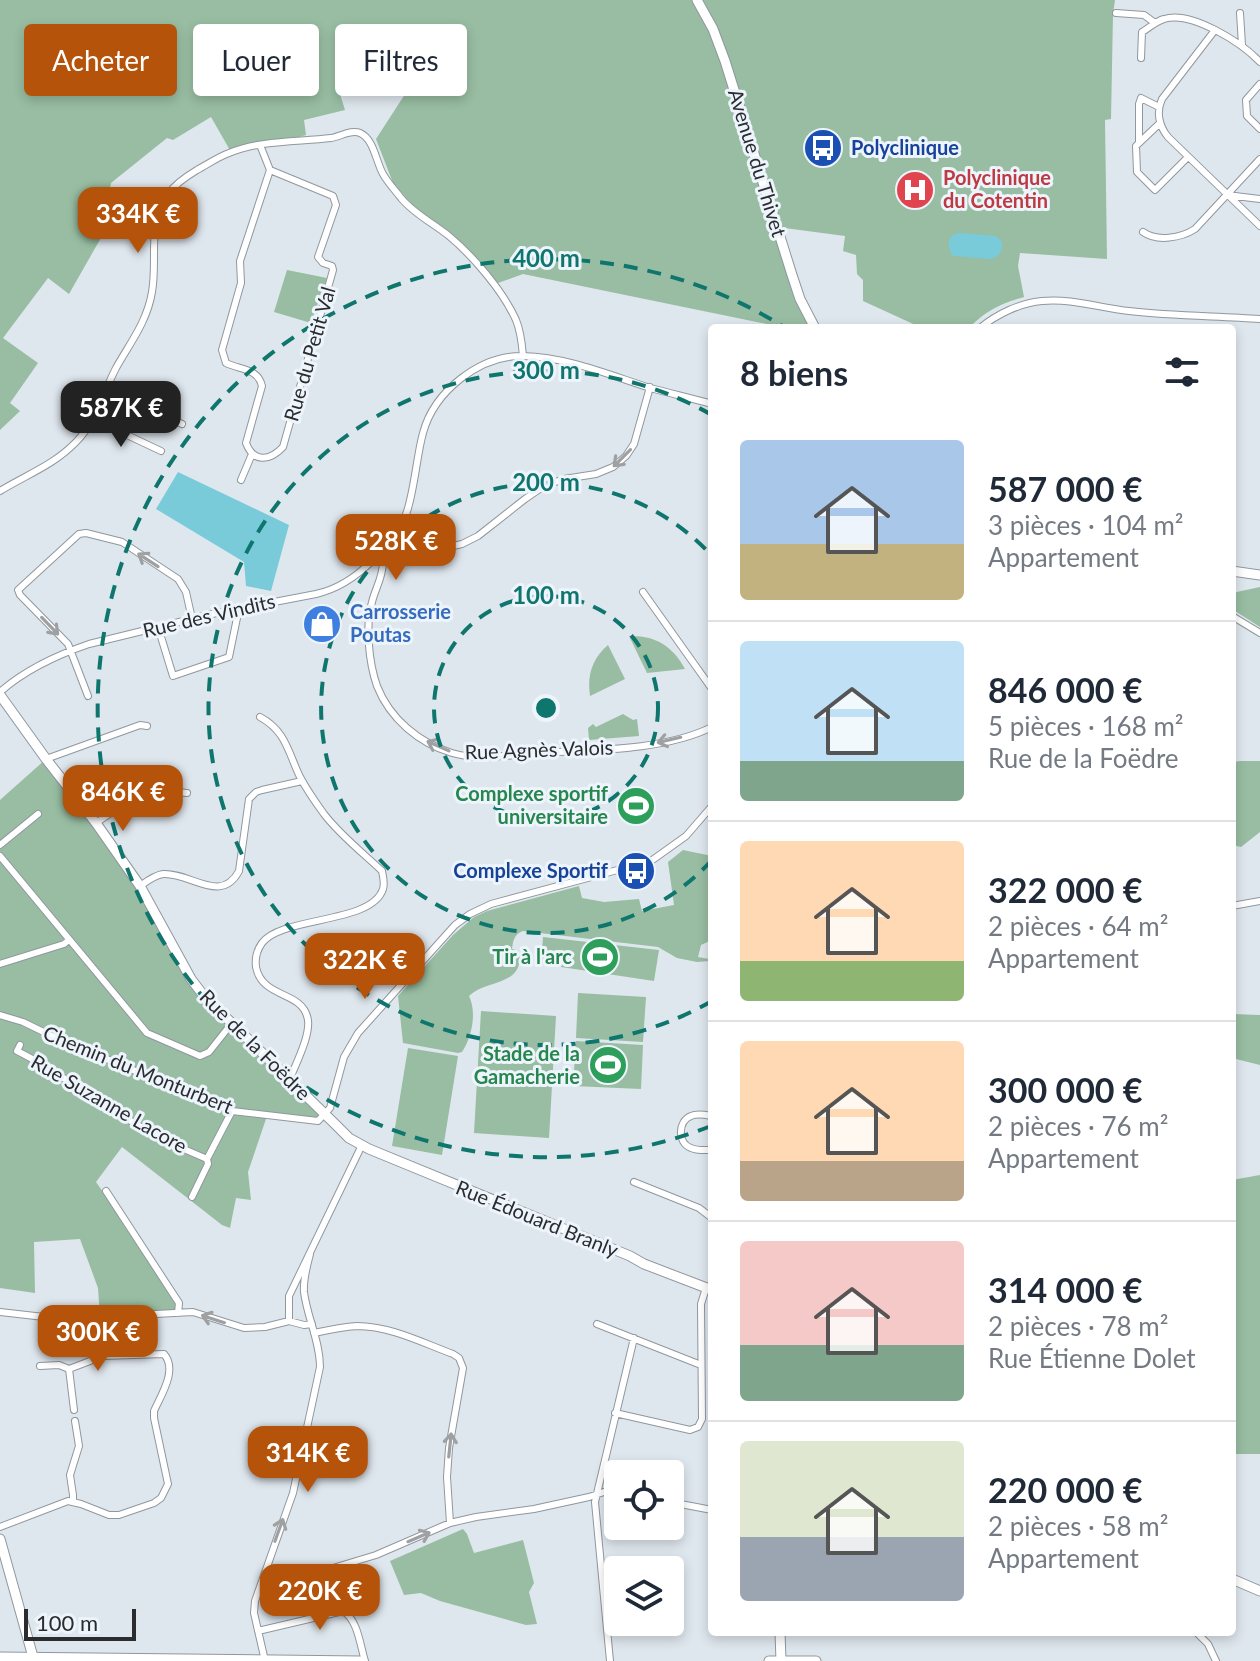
<!DOCTYPE html>
<html lang="fr">
<meta charset="utf-8">
<style>
:root{--surface:#fff;--page:#f2f2f3;--text:#1f2937;--muted:#747a83;--line:#e0e1e3;--accent:#b45309}
body{margin:0;font-family:Lato,sans-serif;background:var(--page);color:var(--text);height:100vh;display:flex;flex-direction:column;font-size:30px;white-space:nowrap}
*{box-sizing:border-box;margin:0}
p{font-size:26px;color:var(--muted)}
.icon{flex:none;width:44px;height:44px;fill:none;stroke:currentColor;stroke-width:2;stroke-linecap:round;stroke-linejoin:round}
.map{position:relative;flex:1;overflow:hidden}
.sheet{position:absolute;left:708px;top:324px;width:528px;height:1312px;display:flex;flex-direction:column;background:var(--surface);border-radius:8px;box-shadow:0 4px 12px #0003}
.sheet>*{flex:none}
.guide{position:absolute;left:24px;top:24px;width:564px;height:72px;display:flex;gap:16px}
.fabs{position:absolute;left:604px;top:1460px;display:grid;gap:16px}
.fabs a{display:grid;place-items:center;width:80px;height:80px;border-radius:8px;background:var(--surface);box-shadow:0 4px 12px #0003;font-size:40px}
.scale{position:absolute;left:24px;bottom:20px;width:112px;box-sizing:border-box;padding-left:8px;border:4px solid #2a2c2f;border-top:0;font-size:22px;line-height:28px;white-space:nowrap;color:#2a2c2f;-webkit-text-stroke:6px #edf4fc;paint-order:stroke}
.price{position:absolute;translate:-50% -68px;padding:0 18px;border-radius:16px;background:var(--accent);color:#fff;font-size:26px;line-height:52px;filter:drop-shadow(0 2px 4px #0008)}
.price::after{content:'';position:absolute;left:50%;top:48px;width:24px;height:18px;margin-left:-12px;background:inherit;clip-path:polygon(0 0,100% 0,50% 100%)}
.price.current{background:#222;color:#fff}
ul{padding:0;list-style:none}
li{display:flex;align-items:center;gap:24px;height:200px;padding:0 32px}
li+li{border-top:2px solid var(--line)}
li span{display:grid;place-items:center;flex:none;width:224px;height:160px;border-radius:8px;color:#555}
li>.icon{margin-inline-start:auto}
span .icon{width:96px;height:96px;fill:#fffc;stroke-width:1}
li b{font-size:34px}
h2{display:flex;justify-content:space-between;align-items:center;height:96px;padding:0 32px;font-size:34px}
.tag{padding:0 28px;border-radius:8px;background:var(--surface);box-shadow:0 4px 12px #0003;font-size:28px;line-height:72px}
.tag.current{background:var(--accent);color:#fff}
.map>svg:first-child{display:block}
.green{fill:#98bda2}
.water{fill:#79cbda}
.lines{fill:none;stroke-linecap:round;stroke-linejoin:round}
.street-casing{stroke:#90979e;stroke-width:8}
.secondary-casing{stroke:#90979e;stroke-width:11}
.street{stroke:#fff;stroke-width:6}
.secondary{stroke:#fff;stroke-width:9}
.oneway{stroke:#9fa0a1}
.ring{fill:none;stroke:#0f766e;stroke-width:4;stroke-dasharray:14 10}
.labels{text-anchor:middle;stroke-width:6;stroke-linejoin:round;paint-order:stroke}
.transit-label{font-size:20px;font-weight:bold;fill:#164399;stroke:#edf4fc;text-anchor:start}
.street-label{font-size:20px;fill:#2a2c2f;stroke:#edf4fc}
.health-label{font-size:20px;font-weight:bold;fill:#be3a42;stroke:#edf4fc;text-anchor:start}
.shop-label{font-size:20px;font-weight:bold;fill:#366cbe;stroke:#edf4fc;text-anchor:start}
.leisure-label{font-size:20px;font-weight:bold;fill:#27864d;stroke:#edf4fc;text-anchor:end}
.centre{fill:#0f766e;stroke:#edf4fc;stroke-width:4}
.ring-label{font-size:24px;text-anchor:middle;font-weight:bold;fill:#0f766e;stroke:#edf4fc;stroke-width:6;stroke-linejoin:round;paint-order:stroke}
</style>
<div class="map">
<svg width="1260" height="1661" viewBox="0 0 1260 1661">
<rect width="100%" height="100%" fill="#dfe7ee"/>
<!-- green -->
<path class="green" d="M0 0H1115L1113 14 1111 119 1105 120 1107 259 1020 253 1018 266 1024 297C1002 303 985 311 969 328H922L863 301V280L857 274 856 255 843 251 845 236 777 227 811 328H786L523 274 498 283 467 248 448 231 417 210 393 183 376 139 407 91 402 69 346 88 340 94 345 110 304 120 306 135 290 140 231 152 211 117 173 140 167 138 111 183 102 236 69 294 48 278 3 338 38 363 10 403 20 411 0 430Z
M287 270 327 278 311 323 274 312Z
M1260 587V627L1232 609V593Z
M629 636C655 635 673 646 685 669L647 673Z
M608 645 625 679 590 696C587 675 592 659 608 645Z
M623 714 633 720 637 719 639 736 589 740 588 728 593 724 596 727Z
M46 759 140 886 192 980 325 1115 320 1120 267 1116 248 1172 251 1200 236 1198 230 1228 222 1225 122 1147 96 1182 103 1192 106 1191 179 1303 178 1313 100 1317 98 1288 80 1239 34 1242 35 1293 0 1288V800Z
M1240 761H1260V832L1241 847 1232 845V762Z
M683 850 712 856V940L701 945 698 957 709 959V961L697 962 677 958 658 947 523 931C514 934 513 941 512 949L519 951C525 987 486 979 469 996 477 1012 472 1037 462 1052L458 1053 403 1043 398 996 453 935 474 917 487 911 579 886 582 898 604 902 639 899 642 911 674 905 668 862Z
M543 937 659 950 654 981 541 964Z
M578 993 646 997 643 1042 576 1038Z
M481 1011 556 1016 549 1138 474 1133Z
M1232 1014 1260 1015V1065L1232 1058Z
M576 1041 643 1045 641 1089 573 1086Z
M408 1048 458 1056 442 1155 392 1146Z
M1260 1175V1454H1232V1180Z
M463 1529 467 1534 474 1553 523 1540 534 1583 529 1592 537 1624 526 1625 440 1601 421 1593 404 1595 390 1561Z"/>
<!-- water -->
<path class="water" d="M960 233 996 236 1002 242C1003 250 999 257 991 259L953 256C947 248 947 240 954 234Z
M178 472 289 525 271 591 246 586 244 562 156 509Z"/>
<g class="lines">
<defs>
<path id="street" d="M1116 13 1144 15 1155 23
M1240 13 1242 45
M1215 30 1162 99C1156 112 1159 126 1168 137L1260 226
M1141 58 1142 32C1149 28 1156 21 1164 19 1191 10 1242 43 1260 62
M1260 84 1246 100 1247 116 1260 129
M1159 107 1141 98 1139 104V143L1136 146 1137 172 1155 190 1188 157
M1139 143 1160 123
M260 145 270 170 240 261 241 283 222 350 226 363C240 370 258 368 262 386L246 443C253 462 269 462 283 447L333 270 332 266 323 263 318 257 336 205 333 196 270 170
M1227 195 1260 199
M1143 232C1157 242 1181 238 1195 229L1260 159
M980 328C997 314 1020 303 1042 301 1071 298 1100 308 1129 311 1172 316 1217 316 1260 319
M107 387 124 398 182 424
M93 419 161 451
M241 480 252 454
M0 491C26 475 54 465 76 442 96 422 103 393 116 368 130 343 147 322 152 292 158 259 146 223 169 193 176 183 187 176 197 170 208 164 218 157 229 153 261 140 297 142 331 138 340 137 351 129 360 133 374 139 376 162 383 174 388 183 395 190 401 198 414 214 433 223 449 236 473 256 503 291 516 320 521 332 522 344 523 356
M390 543C414 519 414 465 423 433 434 392 479 355 523 356 566 357 607 374 647 387 669 393 690 398 712 404
M391 552 403 557 462 544 478 536 525 499 544 486 564 479 596 474 613 467 626 456 634 444 650 387
M383 561C383 578 376 586 372 602 365 626 369 663 377 686 390 719 419 743 452 753 479 761 510 755 538 753 591 750 664 751 712 727
M643 592 712 689
M1232 616 1260 633
M158 627 173 676 229 657 238 613 236 609
M0 692C26 669 57 655 89 644L212 614 316 594C338 589 356 577 372 561L370 552C373 543 381 538 390 543
M88 696 68 644 20 595 18 590 79 534 86 533 122 542 178 579 186 592 192 619
M260 717C286 731 288 752 300 777 307 790 316 803 324 814 340 835 363 853 382 871 383 877 385 883 383 889 372 924 282 916 262 943 257 950 255 959 256 967 262 998 300 991 307 1016 313 1032 295 1065 289 1081
M46 759 140 725 147 726
M96 823 112 812 143 805 176 792 187 793
M0 845 38 814
M0 856 147 1033 200 1056 209 1052 232 1023
M140 886C147 881 155 875 163 874 190 872 221 905 239 871L249 799 256 792 262 790 302 781
M1232 906 1260 901
M0 964 64 944 69 940
M0 1015 23 1022 56 1038 232 1111 318 1121 330 1108 344 1057 358 1033 455 925 470 914 491 904 651 861 686 836 712 806
M20 1045 17 1051C52 1068 80 1090 113 1110 142 1129 175 1146 207 1159
M712 1116C706 1115 697 1113 691 1116 678 1121 677 1143 691 1148 697 1151 706 1150 712 1150
M634 1182 699 1208 712 1218
M106 1191 179 1303 178 1313
M192 1197 208 1164 207 1159 232 1111
M0 1312 44 1317H100L193 1312 244 1328 265 1327 289 1321 304 1325 312 1324
M289 1321V1296L362 1145
M597 1324 701 1365
M314 1333C328 1330 343 1327 357 1326 390 1326 423 1343 453 1354L459 1358 463 1368 449 1448 447 1477 450 1523
M69 1369 74 1410
M615 1413 690 1430 698 1427 702 1419 701 1304 706 1288
M73 1502V1495L70 1475 79 1446 75 1421
M670 1502 712 1510
M0 1527 68 1501 81 1504 109 1515H119L154 1503 161 1498 168 1484 154 1418V1411C161 1395 178 1370 164 1354L103 1356 69 1369 59 1365 40 1366
M264 1577 281 1581 333 1568 376 1555 450 1523 476 1517 534 1509 589 1497 607 1491H618
M258 1631 343 1611C358 1620 360 1645 365 1661
M1196 1632 1208 1644 1216 1661
M265 1661 254 1613 255 1601 293 1493 320 1367C320 1341 307 1317 304 1292 303 1279 307 1266 310 1254
M610 1661 595 1502 634 1338"/>
<path id="secondary" d="M697 0 713 29 725 61 792 275 800 299 815 328
M1232 571 1260 575
M0 695 46 759 96 823 140 886 191 979 204 996 336 1125 349 1138 369 1149 630 1256 644 1264 712 1290
M0 1539 33 1657
M1232 1579 1260 1591
M780 1632 781 1661
M0 1657 360 1661
M769 1661H816"/>
</defs>
<!-- street casing -->
<use href="#street" class="street-casing"/>
<!-- secondary casing -->
<use href="#secondary" class="secondary-casing"/>
<!-- street -->
<use href="#street" class="street"/>
<!-- secondary -->
<use href="#secondary" class="secondary"/>
</g>
<!-- one-way arrows -->
<defs><path id="oneway-shaft" d="M-6 0H5M1.5-3L5.5 0L1.5 3" fill="none" stroke-width="1.6" stroke-linecap="round" stroke-linejoin="round" transform="scale(2)"/></defs>
<g class="oneway">
<use href="#oneway-shaft" transform="translate(622 458) rotate(135)"/>
<use href="#oneway-shaft" transform="translate(148 560) rotate(-147)"/>
<use href="#oneway-shaft" transform="translate(50 626) rotate(46)"/>
<use href="#oneway-shaft" transform="translate(669 740) rotate(167)"/>
<use href="#oneway-shaft" transform="translate(438 746) rotate(-156)"/>
<use href="#oneway-shaft" transform="translate(213 1319) rotate(-162)"/>
<use href="#oneway-shaft" transform="translate(450 1445) rotate(-84)"/>
<use href="#oneway-shaft" transform="translate(279 1530) rotate(-70)"/>
<use href="#oneway-shaft" transform="translate(419 1537) rotate(-23)"/>
</g>
<!-- distance rings -->
<g class="ring">
<circle cx="546" cy="708" r="112"/>
<path d="M712 860A225 225 0 1 1 712 556"/>
<path d="M712 1001A337 337 0 1 1 712 415"/>
<path d="M711 1126A449 449 0 1 1 784 327"/>
</g>
<!-- icons -->
<defs>
<symbol id="bus-disc" viewBox="-11 -11 22 22"><circle r="9.5" fill="#1a4fb4" stroke="#edf4fc"/><path d="M-5-6H5V4H4V6H2V4H-2V6H-4V4H-5ZM-3.5-4V0h7V-4ZM-3.5 1.2v1.5H-2V1.2ZM2 1.2v1.5H3.5V1.2Z" fill="#fff"/></symbol>
<symbol id="hospital-disc" viewBox="-11 -11 22 22"><circle r="9.5" fill="#e0444e" stroke="#edf4fc"/><path d="M-5-5h3v3.5h4V-5h3V5h-3V1.5h-4V5h-3Z" fill="#fff"/></symbol>
<symbol id="shop-disc" viewBox="-11 -11 22 22"><circle r="9.5" fill="#3f7fe0" stroke="#edf4fc"/><path d="M-5-2.5h2.3a2.7 3.5 0 0 1 5.4 0H5L5.5 6h-11ZM-1.5-2.5h3a1.5 2.3 0 0 0-3 0Z" fill="#fff"/></symbol>
<symbol id="stadium-disc" viewBox="-11 -11 22 22"><circle r="9.5" fill="#2e9e5b" stroke="#edf4fc"/><path d="M0-5a6.5 5 0 1 0 0 10a6.5 5 0 1 0 0-10ZM-3.5-1.8h7v3.6h-7Z" fill="#fff"/></symbol>
</defs>
<g fill-rule="evenodd">
<use href="#bus-disc" x="801" y="126" width="44" height="44"/>
<use href="#hospital-disc" x="893" y="168" width="44" height="44"/>
<use href="#shop-disc" x="300" y="602" width="44" height="44"/>
<use href="#stadium-disc" x="614" y="784" width="44" height="44"/>
<use href="#bus-disc" x="614" y="849" width="44" height="44"/>
<use href="#stadium-disc" x="578" y="935" width="44" height="44"/>
<use href="#stadium-disc" x="586" y="1043" width="44" height="44"/>
</g>
<g class="labels">
<!-- transit labels -->
<g class="transit-label">
<text x="851" y="155">Polyclinique</text>
<text x="608" y="878" text-anchor="end">Complexe Sportif</text>
</g>
<!-- street labels -->
<g class="street-label">
<text transform="translate(757 163) rotate(73)" y="7">Avenue du Thivet</text>
<text transform="translate(310 354) rotate(-74)" y="7">Rue du Petit Val</text>
<text transform="translate(209 616) rotate(-13)" y="7">Rue des Vindits</text>
<text transform="translate(539 750) rotate(-2)" y="7">Rue Agnès Valois</text>
<text transform="translate(255 1045) rotate(45)" y="7">Rue de la Foëdre</text>
<text transform="translate(138 1070) rotate(22)" y="7">Chemin du Monturbert</text>
<text transform="translate(109 1104) rotate(30)" y="7">Rue Suzanne Lacore</text>
<text transform="translate(537 1219) rotate(22)" y="7">Rue Édouard Branly</text>
</g>
<!-- health labels -->
<g class="health-label">
<text x="943" y="185">Polyclinique<tspan x="943" dy="23">du Cotentin</tspan></text>
</g>
<!-- shop labels -->
<g class="shop-label">
<text x="350" y="619">Carrosserie<tspan x="350" dy="23">Poutas</tspan></text>
</g>
<!-- leisure labels -->
<g class="leisure-label">
<text x="608" y="801">Complexe sportif<tspan x="608" dy="23">universitaire</tspan></text>
<text x="572" y="964">Tir à l'arc</text>
<text x="580" y="1061">Stade de la<tspan x="580" dy="23">Gamacherie</tspan></text>
</g>
</g>
<circle cx="546" cy="708" r="12" class="centre"/>
<g class="ring-label">
<text x="546" y="267">400 m</text>
<text x="546" y="379">300 m</text>
<text x="546" y="491">200 m</text>
<text x="546" y="604">100 m</text>
</g>
</svg>
<div class="fabs">
<a><svg class="icon" aria-label="locate" viewBox="0 0 24 24"><circle cx="12" cy="12" r="6"/><path d="M12 2v4M12 18v4M2 12h4M18 12h4"/></svg></a>
<a><svg class="icon" aria-label="layers" viewBox="0 0 24 24"><path d="M12 4l9 5-9 5-9-5zM3 14l9 5 9-5"/></svg></a>
</div>
<div class="scale">100 m</div>
<b class="price" style="left:138px;top:255px">334K €</b>
<b class="price current" style="left:121px;top:449px">587K €</b>
<b class="price" style="left:396px;top:582px">528K €</b>
<b class="price" style="left:123px;top:833px">846K €</b>
<b class="price" style="left:365px;top:1001px">322K €</b>
<b class="price" style="left:98px;top:1373px">300K €</b>
<b class="price" style="left:308px;top:1494px">314K €</b>
<b class="price" style="left:320px;top:1632px">220K €</b>
<div class="guide">
<a class="tag current">Acheter</a>
<a class="tag">Louer</a>
<a class="tag">Filtres</a>
</div>
<section class="sheet">
<h2>8 biens<svg class="icon" aria-label="filters" viewBox="0 0 24 24"><path d="M4 7h16M4 17h16"/><circle cx="9" cy="7" r="2"/><circle cx="15" cy="17" r="2"/></svg></h2>
<ul>
<li><span style="background:linear-gradient(#a9c7e8 65%,#c2b280 0)"><svg class="icon" aria-label="home" viewBox="0 0 24 24"><path d="M3 11l9-7 9 7M6 9v11h12V9"/></svg></span><div><b>587 000 €</b><p>3 pièces · 104 m²</p><p>Appartement</p></div></li>
<li><span style="background:linear-gradient(#bfe0f5 75%,#7fa58c 0)"><svg class="icon" aria-label="home" viewBox="0 0 24 24"><path d="M3 11l9-7 9 7M6 9v11h12V9"/></svg></span><div><b>846 000 €</b><p>5 pièces · 168 m²</p><p>Rue de la Foëdre</p></div></li>
<li><span style="background:linear-gradient(#ffd9b3 75%,#8fb573 0)"><svg class="icon" aria-label="home" viewBox="0 0 24 24"><path d="M3 11l9-7 9 7M6 9v11h12V9"/></svg></span><div><b>322 000 €</b><p>2 pièces · 64 m²</p><p>Appartement</p></div></li>
<li><span style="background:linear-gradient(#ffd9b3 75%,#b9a48a 0)"><svg class="icon" aria-label="home" viewBox="0 0 24 24"><path d="M3 11l9-7 9 7M6 9v11h12V9"/></svg></span><div><b>300 000 €</b><p>2 pièces · 76 m²</p><p>Appartement</p></div></li>
<li><span style="background:linear-gradient(#f6c9c9 65%,#7fa58c 0)"><svg class="icon" aria-label="home" viewBox="0 0 24 24"><path d="M3 11l9-7 9 7M6 9v11h12V9"/></svg></span><div><b>314 000 €</b><p>2 pièces · 78 m²</p><p>Rue Étienne Dolet</p></div></li>
<li><span style="background:linear-gradient(#dfe7d0 60%,#9aa5b1 0)"><svg class="icon" aria-label="home" viewBox="0 0 24 24"><path d="M3 11l9-7 9 7M6 9v11h12V9"/></svg></span><div><b>220 000 €</b><p>2 pièces · 58 m²</p><p>Appartement</p></div></li>
</ul>
</section>
</div>
